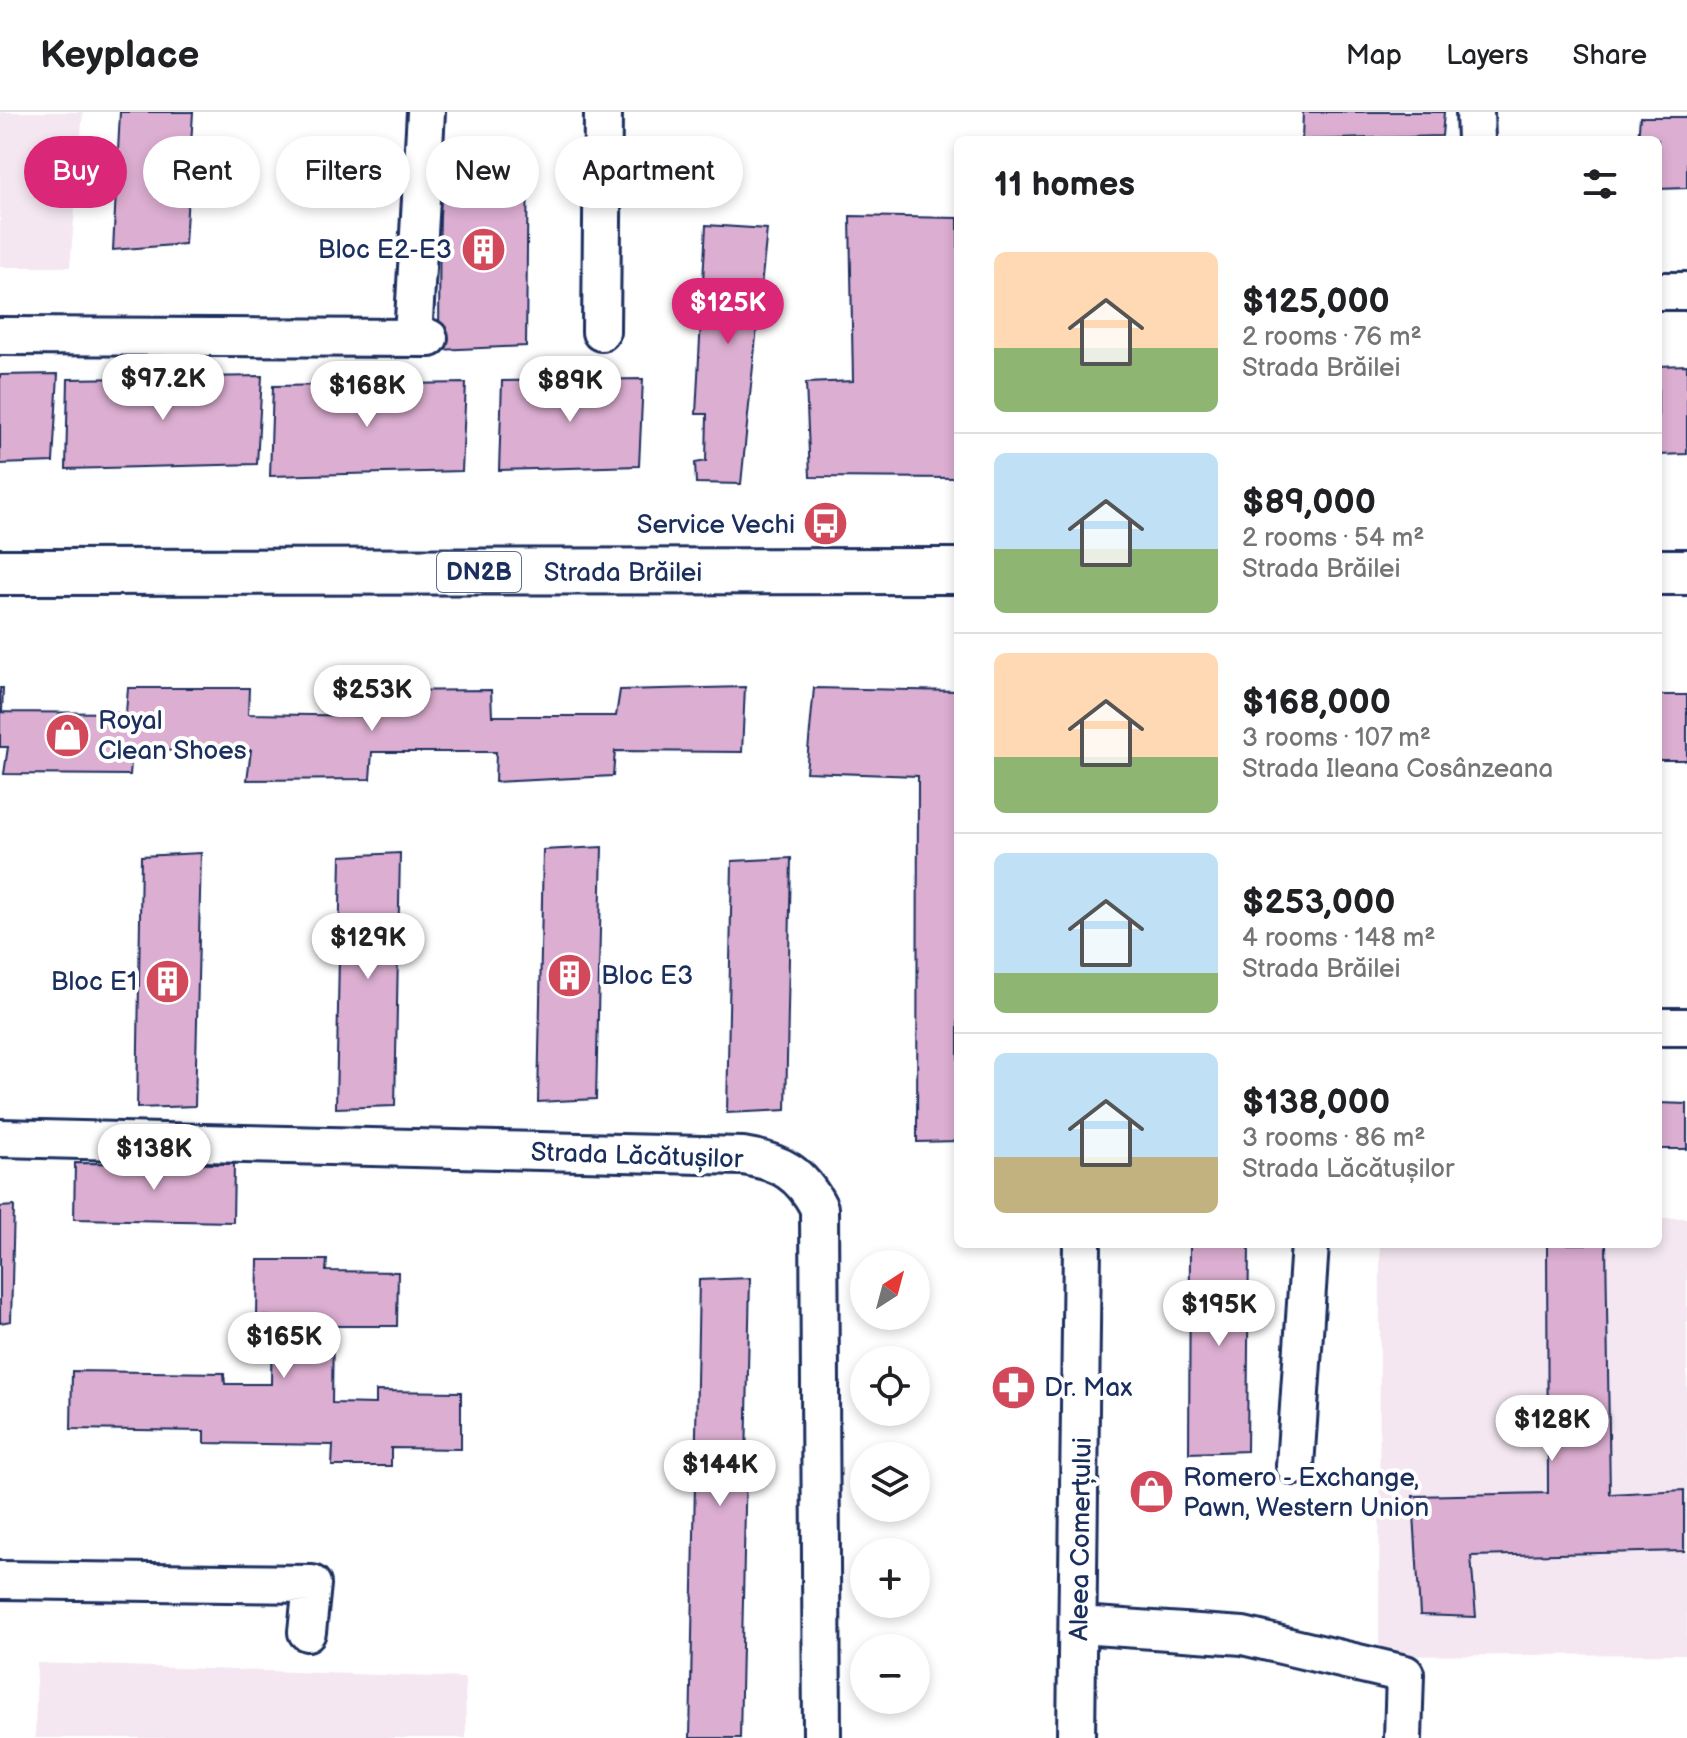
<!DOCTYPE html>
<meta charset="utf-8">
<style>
:root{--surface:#fff;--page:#f6f6f6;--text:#202124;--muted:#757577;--line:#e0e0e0;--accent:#db2777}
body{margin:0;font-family:"Balsamiq Sans",sans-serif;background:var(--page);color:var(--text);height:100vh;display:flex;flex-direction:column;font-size:30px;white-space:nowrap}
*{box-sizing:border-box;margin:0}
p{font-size:26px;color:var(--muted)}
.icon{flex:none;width:44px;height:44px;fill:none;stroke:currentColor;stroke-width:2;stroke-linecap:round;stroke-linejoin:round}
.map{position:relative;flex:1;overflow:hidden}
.details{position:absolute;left:954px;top:24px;width:708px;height:1112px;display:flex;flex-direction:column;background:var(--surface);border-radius:12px;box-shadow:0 4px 12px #0003}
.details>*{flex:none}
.banner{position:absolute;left:24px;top:24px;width:760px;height:72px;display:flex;gap:16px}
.needle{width:52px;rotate:36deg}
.fabs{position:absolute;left:850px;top:1138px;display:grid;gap:16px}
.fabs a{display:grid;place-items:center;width:80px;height:80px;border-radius:50%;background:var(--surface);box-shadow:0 4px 12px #0003;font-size:40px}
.price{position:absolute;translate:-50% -68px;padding:0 18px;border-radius:28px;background:#fff;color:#222;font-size:26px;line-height:52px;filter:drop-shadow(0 2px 4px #0008)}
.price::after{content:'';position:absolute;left:50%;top:48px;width:24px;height:18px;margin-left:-12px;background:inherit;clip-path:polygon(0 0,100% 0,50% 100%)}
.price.selected{background:var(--accent);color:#fff}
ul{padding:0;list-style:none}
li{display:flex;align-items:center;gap:24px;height:200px;padding:0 40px}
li+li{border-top:2px solid var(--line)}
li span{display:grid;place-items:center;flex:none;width:224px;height:160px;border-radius:12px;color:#555}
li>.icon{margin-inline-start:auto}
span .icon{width:96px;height:96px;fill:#fffc;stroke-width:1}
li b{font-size:34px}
h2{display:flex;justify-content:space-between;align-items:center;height:96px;padding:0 40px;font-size:34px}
.chip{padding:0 28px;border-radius:36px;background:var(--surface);box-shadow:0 4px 12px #0003;font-size:28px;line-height:72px}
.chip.selected{background:var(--accent);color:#fff}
header{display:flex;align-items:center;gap:48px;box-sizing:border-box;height:112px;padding:0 40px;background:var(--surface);border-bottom:2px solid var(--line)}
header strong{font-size:38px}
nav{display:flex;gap:44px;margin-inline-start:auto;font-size:28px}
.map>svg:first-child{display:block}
.built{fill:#f4e7f1}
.building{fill:#dcaed1;stroke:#1b2f5e;stroke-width:2}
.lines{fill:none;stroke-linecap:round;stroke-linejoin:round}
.minor-casing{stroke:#1b2f5e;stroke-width:42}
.major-casing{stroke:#1b2f5e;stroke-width:50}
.minor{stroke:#fff;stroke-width:36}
.major{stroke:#fff;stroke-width:44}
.labels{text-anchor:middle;stroke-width:8;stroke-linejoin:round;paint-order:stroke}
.shield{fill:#fff;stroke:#5f6d8e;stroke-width:2}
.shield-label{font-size:24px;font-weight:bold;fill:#1b2f5e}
.poi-label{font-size:26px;fill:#1b2f5e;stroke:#fff;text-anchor:start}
.street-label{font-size:26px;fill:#1b2f5e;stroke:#fff}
</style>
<header>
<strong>Keyplace</strong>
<nav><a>Map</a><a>Layers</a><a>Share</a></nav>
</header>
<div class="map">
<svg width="1687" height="1626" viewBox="0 0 1687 1626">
<rect width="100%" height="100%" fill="#fff"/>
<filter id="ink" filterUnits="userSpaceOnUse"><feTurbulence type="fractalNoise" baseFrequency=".0125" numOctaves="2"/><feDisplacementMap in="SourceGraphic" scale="16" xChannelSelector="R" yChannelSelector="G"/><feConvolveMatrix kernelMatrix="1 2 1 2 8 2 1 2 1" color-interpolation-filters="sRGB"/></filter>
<g filter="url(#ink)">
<!-- built -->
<path class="built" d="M0 0H83L70 155H0Z
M1658 1106H1687V1542L1379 1544 1380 1132H1658Z
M37 1551 465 1566 466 1626H35Z"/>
<!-- building -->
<path class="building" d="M120 0H193L185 132 113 138Z
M1303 0H1444L1442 24 1302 28Z
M1640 5H1687V76L1658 77V28H1638Z
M440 39 528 40 526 234 439 238Z
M850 104 958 106V366L810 365 806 271 853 269Z
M706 113 767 117 741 372 696 371 695 351 706 349 707 302H696Z
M1687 253V342L1658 343V254Z
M58 262 53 350 0 352V263Z
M262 264 257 352 66 357 68 267Z
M643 267 639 354 499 358 502 269Z
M466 271 462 359 270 364 273 274Z
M745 575 742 640 615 639 613 664 495 670 496 640H372L370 667 247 668 251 638 132 639 130 663 4 662 8 635H0V576H3L2 600 126 601 128 576H249L248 602 373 604 375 579 491 578 492 604H616L620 578Z
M814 576 958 579V1029L917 1030 918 664 806 660Z
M1658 583H1687V648H1658Z
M602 735 596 987 538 990 543 738Z
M201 741 195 994 137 996 141 744Z
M400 741 395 994 336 996 341 744Z
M791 746 786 998 727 1001 732 749Z
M1658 991 1687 992V1037H1658Z
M75 1051 234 1052 233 1110 74 1107Z
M14 1094 11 1209 0 1211V1095Z
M1190 1132H1249L1247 1339 1189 1341Z
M1547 1132H1606L1610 1382 1684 1378V1439L1471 1444 1476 1505 1420 1503 1413 1384 1548 1381Z
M258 1148H327L326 1159 398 1160 397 1214H333L332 1291 376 1292V1279L461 1280V1337L391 1336V1354H332L333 1333 204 1331V1319L71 1317 72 1259 224 1261 225 1272H271L272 1205 257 1204Z
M750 1166 740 1626H690L699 1168Z"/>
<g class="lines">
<defs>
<path id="minor" d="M1475 0 1476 28
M1658 179H1687
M601 220 603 0
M0 224 429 226
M413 225 426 0
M1658 915H1687
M0 1026 743 1044C781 1050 801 1061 819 1096L822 1626
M1295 1354 1310 1132
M0 1468 312 1472 307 1520
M1079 1513 1243 1524 1405 1562 1403 1626
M1076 1626 1082 1132"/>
<path id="major" d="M0 460 958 459
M1658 460H1687"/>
</defs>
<!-- minor casing -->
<use href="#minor" class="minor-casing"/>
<!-- major casing -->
<use href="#major" class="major-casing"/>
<!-- minor -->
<use href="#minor" class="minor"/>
<!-- major -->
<use href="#major" class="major"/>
</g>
</g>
<!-- icons -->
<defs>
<symbol id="building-disc" viewBox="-11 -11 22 22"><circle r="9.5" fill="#d1495b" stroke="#fff"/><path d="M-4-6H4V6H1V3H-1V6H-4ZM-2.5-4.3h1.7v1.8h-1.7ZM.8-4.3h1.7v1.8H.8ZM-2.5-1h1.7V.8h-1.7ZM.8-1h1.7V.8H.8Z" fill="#fff"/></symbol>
<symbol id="bus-disc" viewBox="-11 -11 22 22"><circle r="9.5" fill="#d1495b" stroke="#fff"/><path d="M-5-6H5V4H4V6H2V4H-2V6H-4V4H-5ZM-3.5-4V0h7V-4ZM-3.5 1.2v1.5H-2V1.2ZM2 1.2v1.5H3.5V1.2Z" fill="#fff"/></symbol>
<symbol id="shop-disc" viewBox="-11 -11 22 22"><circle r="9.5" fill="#d1495b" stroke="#fff"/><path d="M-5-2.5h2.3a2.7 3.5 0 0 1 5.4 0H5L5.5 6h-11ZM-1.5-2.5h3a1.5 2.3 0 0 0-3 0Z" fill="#fff"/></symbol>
<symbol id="pharmacy-disc" viewBox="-11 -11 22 22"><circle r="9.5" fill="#d1495b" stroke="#fff"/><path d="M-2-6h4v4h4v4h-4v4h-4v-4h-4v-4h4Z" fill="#fff"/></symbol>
</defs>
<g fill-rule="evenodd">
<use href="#building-disc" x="458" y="112" width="51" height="51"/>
<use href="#bus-disc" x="800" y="386" width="51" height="51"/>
<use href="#shop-disc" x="42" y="598" width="51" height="51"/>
<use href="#building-disc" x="544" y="838" width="51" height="51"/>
<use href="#building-disc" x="142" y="844" width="51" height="51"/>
<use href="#pharmacy-disc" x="988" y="1250" width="51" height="51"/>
<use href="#shop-disc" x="1126" y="1354" width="51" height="51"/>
</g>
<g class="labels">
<!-- shield labels -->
<rect class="shield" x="437" y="440" width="84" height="40" rx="6"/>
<g class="shield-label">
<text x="479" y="468">DN2B</text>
</g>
<!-- poi labels -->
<g class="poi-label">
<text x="452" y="146" text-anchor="end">Bloc E2-E3</text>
<text x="795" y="421" text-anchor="end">Service Vechi</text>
<text x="98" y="617">Royal<tspan x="98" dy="30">Clean Shoes</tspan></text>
<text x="601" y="872">Bloc E3</text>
<text x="137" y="878" text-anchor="end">Bloc E1</text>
<text x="1044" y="1284">Dr. Max</text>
<text x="1183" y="1374">Romero - Exchange,<tspan x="1183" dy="30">Pawn, Western Union</tspan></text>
</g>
<!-- street labels -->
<g class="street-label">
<text x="623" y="469">Strada Brăilei</text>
<text transform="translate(637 1043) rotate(2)" y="9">Strada Lăcătușilor</text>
<text transform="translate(1080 1427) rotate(-89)" y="9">Aleea Comerțului</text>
</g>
</g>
</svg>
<div class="fabs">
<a><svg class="needle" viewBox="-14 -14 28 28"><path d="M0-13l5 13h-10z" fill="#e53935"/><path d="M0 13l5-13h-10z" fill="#757577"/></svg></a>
<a><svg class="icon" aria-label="locate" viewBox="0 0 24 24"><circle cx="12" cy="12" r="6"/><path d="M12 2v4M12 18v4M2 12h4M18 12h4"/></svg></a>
<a><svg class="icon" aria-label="layers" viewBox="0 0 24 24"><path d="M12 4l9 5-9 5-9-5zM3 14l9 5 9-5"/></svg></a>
<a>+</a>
<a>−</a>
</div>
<b class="price selected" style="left:728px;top:234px">$125K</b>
<b class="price" style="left:163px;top:310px">$97.2K</b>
<b class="price" style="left:570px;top:312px">$89K</b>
<b class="price" style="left:367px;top:317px">$168K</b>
<b class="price" style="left:372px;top:621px">$253K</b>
<b class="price" style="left:368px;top:869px">$129K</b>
<b class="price" style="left:154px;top:1080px">$138K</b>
<b class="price" style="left:1219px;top:1236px">$195K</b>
<b class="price" style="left:284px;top:1268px">$165K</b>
<b class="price" style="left:1552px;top:1351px">$128K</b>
<b class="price" style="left:720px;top:1396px">$144K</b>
<div class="banner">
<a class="chip selected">Buy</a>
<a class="chip">Rent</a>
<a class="chip">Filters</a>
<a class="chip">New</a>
<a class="chip">Apartment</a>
</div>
<section class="details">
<h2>11 homes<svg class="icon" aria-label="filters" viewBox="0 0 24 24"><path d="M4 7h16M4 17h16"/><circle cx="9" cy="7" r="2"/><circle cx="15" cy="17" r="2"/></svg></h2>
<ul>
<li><span style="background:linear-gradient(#ffd9b3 60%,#8fb573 0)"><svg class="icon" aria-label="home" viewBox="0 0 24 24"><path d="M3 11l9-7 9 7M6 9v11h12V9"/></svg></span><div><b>$125,000</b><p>2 rooms · 76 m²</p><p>Strada Brăilei</p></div></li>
<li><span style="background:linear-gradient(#bfe0f5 60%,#8fb573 0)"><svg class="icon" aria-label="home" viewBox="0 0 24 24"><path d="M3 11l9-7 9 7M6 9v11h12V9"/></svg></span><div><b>$89,000</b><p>2 rooms · 54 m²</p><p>Strada Brăilei</p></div></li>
<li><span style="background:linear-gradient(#ffd9b3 65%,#8fb573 0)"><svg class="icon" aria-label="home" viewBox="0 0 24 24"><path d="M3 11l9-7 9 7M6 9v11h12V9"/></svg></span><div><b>$168,000</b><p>3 rooms · 107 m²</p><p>Strada Ileana Cosânzeana</p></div></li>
<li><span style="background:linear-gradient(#bfe0f5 75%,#8fb573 0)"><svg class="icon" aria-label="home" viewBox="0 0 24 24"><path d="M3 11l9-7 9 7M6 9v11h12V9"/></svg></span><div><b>$253,000</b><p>4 rooms · 148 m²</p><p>Strada Brăilei</p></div></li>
<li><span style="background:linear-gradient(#bfe0f5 65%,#c2b280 0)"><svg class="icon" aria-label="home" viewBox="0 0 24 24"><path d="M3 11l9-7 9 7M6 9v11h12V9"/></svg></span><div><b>$138,000</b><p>3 rooms · 86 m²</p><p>Strada Lăcătușilor</p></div></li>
</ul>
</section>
</div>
